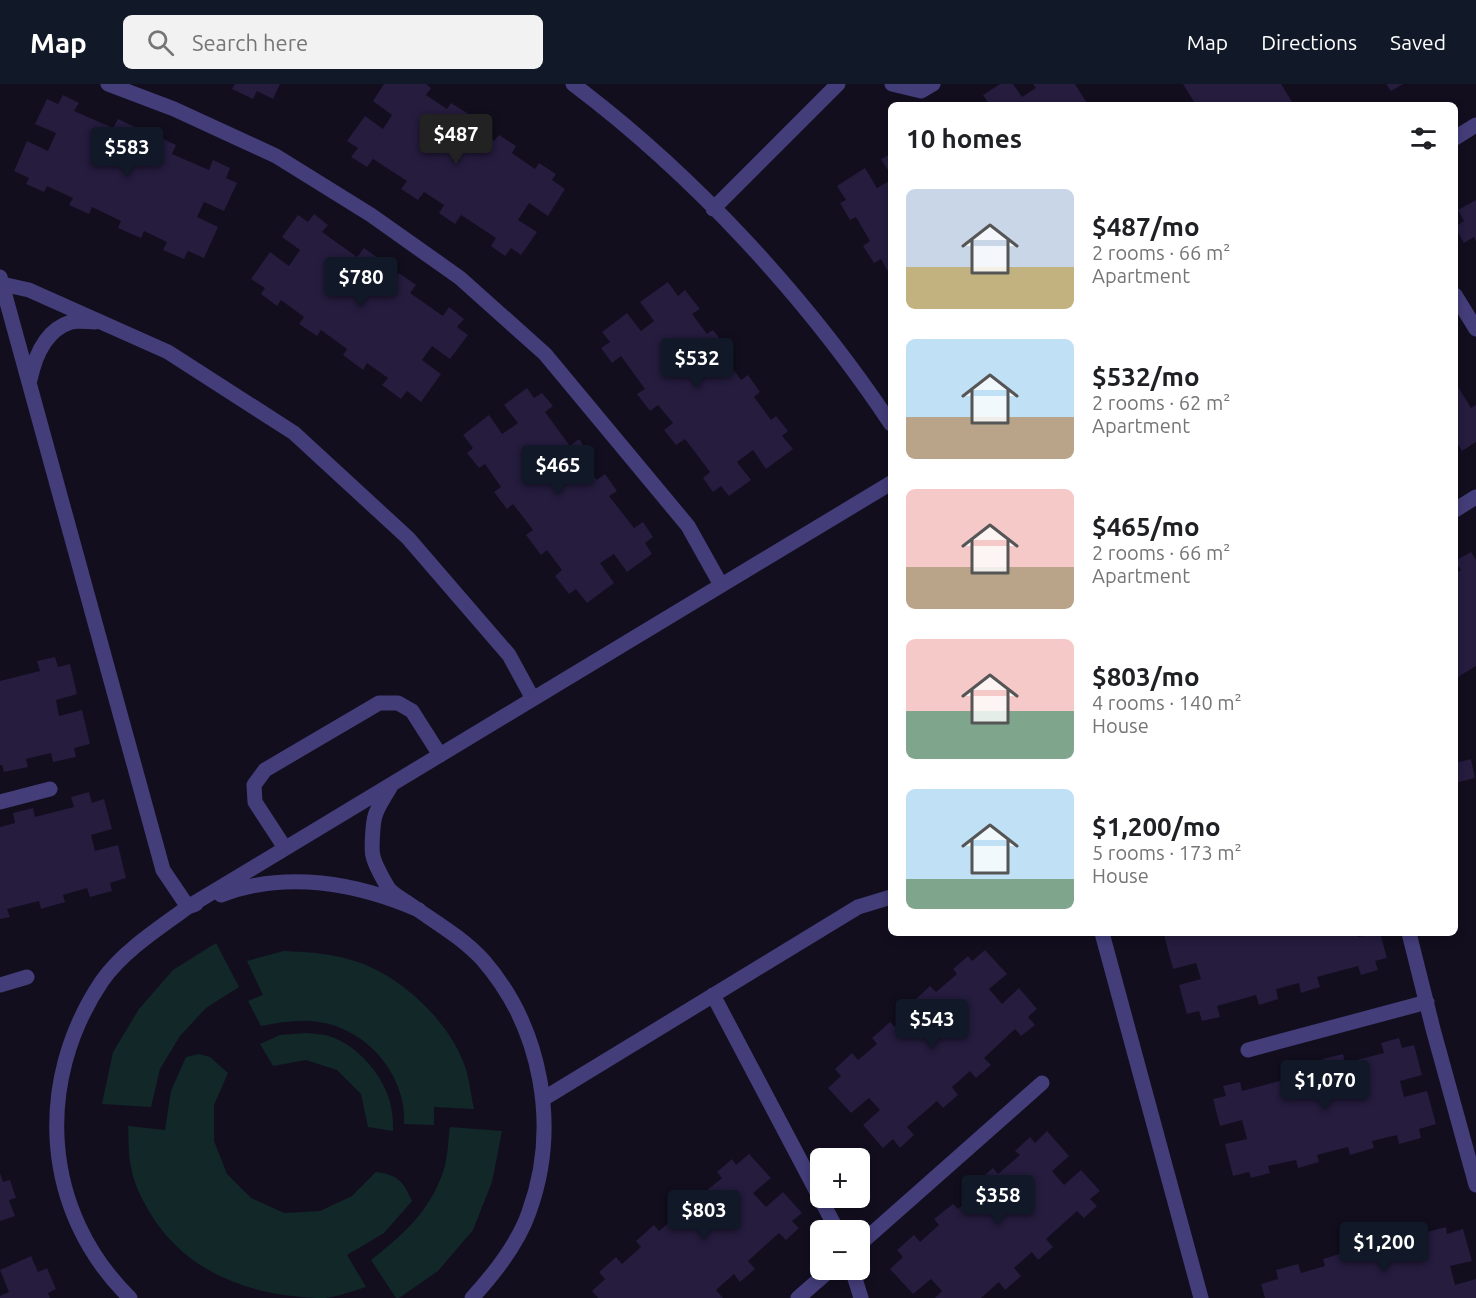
<!DOCTYPE html>
<meta charset="utf-8">
<style>
:root{--surface:#fff;--page:#f2f2f2;--text:#202124;--muted:#757577;--accent:#111827}
body{margin:0;font-family:Ubuntu,sans-serif;background:var(--page);color:var(--text);height:100vh;display:flex;flex-direction:column;font-size:22px;white-space:nowrap}
*{box-sizing:border-box;margin:0}
p{font-size:20px;color:var(--muted)}
.icon{flex:none;width:33px;height:33px;fill:none;stroke:currentColor;stroke-width:2;stroke-linecap:round;stroke-linejoin:round}
.map{position:relative;flex:1;overflow:hidden}
.sheet{position:absolute;left:888px;top:18px;width:570px;height:834px;display:flex;flex-direction:column;background:var(--surface);border-radius:9px;box-shadow:0 3px 9px #0003}
.sheet>*{flex:none}
.buttons{position:absolute;left:810px;top:1064px;display:grid;gap:12px}
.buttons a{display:grid;place-items:center;width:60px;height:60px;border-radius:9px;background:var(--surface);box-shadow:0 3px 9px #0003;font-size:30px}
.price{position:absolute;translate:-50% -51px;padding:0 14px;border-radius:6px;background:var(--accent);color:#fff;font-size:20px;line-height:39px;filter:drop-shadow(0 2px 3px #0008)}
.price::after{content:'';position:absolute;left:50%;top:36px;width:18px;height:14px;margin-left:-9px;background:inherit;clip-path:polygon(0 0,100% 0,50% 100%)}
.price.active{background:#222;color:#fff}
ul{padding:0;list-style:none}
li{display:flex;align-items:center;gap:18px;height:150px;padding:0 18px}
li span{display:grid;place-items:center;flex:none;width:168px;height:120px;border-radius:9px;color:#555}
li>.icon{margin-inline-start:auto}
span .icon{width:72px;height:72px;fill:#fffc;stroke-width:1}
li b{font-size:26px}
h2{display:flex;justify-content:space-between;align-items:center;height:72px;padding:0 18px;font-size:26px}
header{display:flex;align-items:center;gap:36px;box-sizing:border-box;height:84px;padding:0 30px;background:var(--accent);color:#fff}
header strong{font-size:28px}
nav{display:flex;gap:33px;margin-inline-start:auto;font-size:21px}
.search{width:420px;height:54px;background:var(--page);display:flex;align-items:center;gap:15px;box-sizing:border-box;padding:0 21px;border-radius:9px;color:var(--muted);font-size:22px}
.map>svg:first-child{display:block}
.green{fill:#122728}
.building{fill:#251c3e}
.lines{fill:none;stroke-linecap:round;stroke-linejoin:round}
.lane{stroke:#433d79;stroke-width:15}
.street{stroke:#433d79;stroke-width:15}
</style>
<header>
<strong>Map</strong>
<div class="search"><svg class="icon" aria-label="search" viewBox="0 0 24 24"><circle cx="10" cy="10" r="6"/><path d="M15 15l6 6"/></svg>Search here</div>
<nav><a>Map</a><a>Directions</a><a>Saved</a></nav>
</header>
<div class="map">
<svg width="1476" height="1214" viewBox="0 0 1476 1214">
<rect width="100%" height="100%" fill="#120e1e"/>
<!-- green -->
<path class="green" d="M216 859 239 903 206 924 180 952 160 985 151 1023 102 1020 113 968 139 925 173 886Z
M284 867C310 868 336 870 361 879 406 896 454 942 467 989 470 1000 471 1013 474 1025L434 1023V1041L404 1040C404 1031 404 1021 401 1012 390 972 354 940 311 937 294 936 278 939 261 942L248 917 263 911 247 877Z
M306 949C313 950 322 950 329 952 358 961 386 994 391 1023 393 1031 393 1039 393 1047L368 1043 361 1010 337 986 306 976 273 982 260 960 280 951Z
M199 970 210 973 228 989 214 1021V1057L227 1090 251 1114 284 1129 320 1127 352 1112 376 1088C398 1091 403 1097 412 1117L384 1149 347 1171 366 1203C353 1207 340 1212 326 1214 262 1214 196 1194 158 1141 147 1125 134 1103 131 1083 128 1070 129 1056 128 1042L165 1046 171 1007 186 973Z
M450 1043 502 1047 492 1098 473 1146 438 1187 399 1214H396L371 1176C404 1150 431 1126 444 1085 448 1072 448 1056 450 1043Z"/>
<!-- building -->
<path class="building" d="M235 0H280L273 15 257 7 253 15 232 5Z
M384 0H426L431 4 426 11 447 25 451 19 472 32 468 39 494 57 499 51 516 62 512 69 535 85 539 79 556 90 552 96 565 105 548 132 529 119 518 136 537 148 521 171 511 164 505 172 491 162 496 154 461 131 455 140 439 129 444 121 424 108 418 116 401 105 407 97 373 75 367 83 351 73 358 64 347 57 365 32 383 45 392 31 373 17Z
M1000 0H1013L1022 13 1036 4 1033 0H1075L1088 21H990L983 11Z
M1183 0H1281L1294 21H1196Z
M1386 0H1403L1391 7Z
M63 11 79 19 74 27 113 44 118 35 135 43 131 52 153 62 157 52 176 61 172 70 209 86 213 76 230 84 226 94 237 99 224 127 204 118 197 133 218 143 204 174 188 167 184 175 163 166 167 158 144 147 141 154 118 144 121 137 92 123 89 130 69 121 73 114 47 102 44 108 26 100 29 94 14 87 27 57 48 67 56 49 35 40 47 15 58 20Z
M891 70V91L881 75Z
M865 84 877 104 891 96V193L881 175 874 179 863 162 870 157 856 133 850 136 840 119 846 116 837 102Z
M1476 116V157L1474 153 1464 159 1455 143 1464 137 1458 126Z
M314 130 328 141 322 148 357 173 364 164 379 175 373 184 393 197 399 189 416 201 410 209 443 232 449 223 464 235 457 243 468 251 450 275 432 262 422 276 441 290 421 318 407 307 401 315 382 301 388 294 367 279 363 286 343 271 347 265 321 246 317 252 299 240 304 233 281 216 277 222 261 210 265 204 251 195 270 168 289 182 300 166 282 153 298 131 308 138Z
M668 198 678 212 685 206 700 225 692 230 707 250 713 246 728 265 722 270 741 296 748 291 760 308 754 313 771 336 776 332 788 347 782 352 793 365 766 385 753 366 737 378 751 396 729 412 721 402 713 408 703 394 710 388 685 355 676 361 664 346 673 339 658 321 650 327 637 310 645 305 621 272 612 279 601 264 610 258 602 248 627 229 641 247 654 237 640 218Z
M1455 298 1471 324 1476 321V358L1462 367 1455 355Z
M527 304 534 314 542 309 553 322 545 328 570 362 579 355 590 371 582 377 597 396 605 390 617 407 609 412 634 444 643 438 653 453 645 459 652 470 627 488 614 470 600 479 614 499 587 519 576 505 569 510 555 492 562 486 547 466 541 471 526 451 533 446 513 420 507 425 494 408 501 403 485 380 479 384 467 369 473 364 463 351 489 331 502 350 518 339 504 321Z
M1471 468 1476 476V582L1458 593 1455 588V490L1461 486 1455 477Z
M55 573 58 583 70 580 77 610 56 616 59 632 82 626 90 660 74 664 76 673 53 678 51 669 26 675 28 683 4 688 2 681H0V597L40 587 37 577Z
M1471 675 1475 694 1455 699V679Z
M89 708 92 719 104 715 112 745 91 751 95 767 118 761 126 794 110 799 112 807 90 813 87 804 63 811 65 818 41 825 39 817 7 825 10 833 0 835V743L15 739 13 729 33 724 35 733 74 723 71 713Z
M1173 849H1357L1358 853 1380 849 1387 874 1375 877 1378 886 1361 891 1358 882 1317 893 1320 903 1301 909 1299 899 1276 905 1278 915 1259 921 1256 911 1217 922 1220 933 1202 937 1199 927 1187 930 1179 901 1201 895 1196 879 1173 885 1164 851Z
M985 866 1007 890 989 905 1002 920 1019 904 1037 925 1028 933 1035 941 1021 952 1015 945 984 974 991 981 976 994 970 987 952 1003 958 1011 943 1024 937 1017 907 1043 914 1051 900 1064 893 1055 883 1064 863 1041 880 1026 869 1014 851 1029 828 1004 841 992 835 985 852 969 858 976 877 960 872 954 890 938 895 943 920 922 914 917 930 902 936 908 957 890 953 885 968 872 972 877Z
M1399 954 1402 964 1414 961 1422 991 1400 997 1404 1013 1427 1007 1436 1040 1419 1045 1421 1054 1399 1060 1397 1051 1372 1057 1374 1064 1350 1071 1348 1063 1317 1071 1319 1078 1298 1084 1296 1076 1268 1082 1270 1089 1251 1094 1249 1088 1233 1092 1225 1060 1247 1055 1242 1036 1220 1042 1213 1015 1226 1012 1223 1002 1240 998 1242 1007 1283 996 1280 986 1299 981 1302 991 1325 985 1323 975 1343 970 1345 979 1384 969 1381 959Z
M1047 1047 1069 1072 1052 1087 1064 1101 1081 1086 1100 1107 1090 1115 1097 1122 1084 1134 1077 1127 1046 1155 1053 1163 1038 1176 1032 1168 1014 1184 1021 1192 1005 1206 999 1198 981 1214H935L942 1207 931 1195 913 1210 890 1185 903 1173 897 1166 914 1151 920 1158 939 1141 934 1135 953 1120 958 1125 982 1104 977 1098 993 1084 998 1090 1020 1071 1015 1067 1030 1053 1035 1059Z
M749 1070 771 1094 753 1109 766 1123 783 1108 802 1129 792 1137 799 1144 786 1156 779 1149 748 1177 755 1185 740 1198 734 1190 716 1206 723 1214H598L592 1207 605 1195 599 1188 616 1173 622 1180 641 1163 636 1157 654 1141 659 1147 684 1126 679 1120 694 1106 700 1112 722 1094 717 1088 732 1075 736 1081Z
M0 1089 3 1098 10 1096 16 1114 9 1116 15 1132 0 1137Z
M1446 1143 1447 1150 1463 1145 1472 1177 1450 1182 1455 1201 1476 1195V1214H1265L1261 1200 1278 1195 1276 1186 1298 1180 1301 1189 1325 1182 1323 1175 1346 1168 1349 1175 1380 1167 1378 1160 1398 1154 1401 1162 1428 1155 1427 1148Z
M31 1172 38 1188 47 1184 56 1205 48 1209 50 1214H0V1212L9 1208 0 1186Z"/>
<g class="lines">
<!-- lane -->
<path class="lane" d="M285 764 255 718 254 701 265 686 379 619H398L412 627 440 671"/>
<!-- street -->
<path class="street" d="M108 0 174 25 276 72 371 131 460 194 545 270 688 442 721 501
M573 0C694 91 807 214 891 340
M892 0 921 7 933 0
M1455 54 1476 41
M713 125 838 0
M0 193 163 786 188 823 891 399
M2 200 29 206 168 268 294 349 408 454 509 571 533 615
M1455 211 1476 245
M30 296C35 272 45 246 71 238 78 236 88 238 95 238
M1455 426 1476 413
M392 700C387 710 378 721 375 732 373 738 371 766 373 772 374 779 385 799 389 805 394 811 404 816 411 821 435 838 463 854 483 876 542 944 560 1043 529 1128 518 1160 495 1189 472 1214
M0 718 50 705
M221 811C286 786 357 799 419 826
M1102 849 1201 1214
M1409 849 1433 945 1476 1101
M0 901 27 893
M713 911 837 1146
M1248 966 1427 918
M543 1015 858 823 891 813
M860 1160 1042 999
M852 1185 861 1214
M130 1214C42 1128 34 998 102 897 122 868 160 843 188 823L196 820
M798 1214 831 1185"/>
</g>
</svg>
<div class="buttons">
<a>+</a>
<a>−</a>
</div>
<b class="price active" style="left:456px;top:81px">$487</b>
<b class="price" style="left:127px;top:94px">$583</b>
<b class="price" style="left:361px;top:224px">$780</b>
<b class="price" style="left:697px;top:305px">$532</b>
<b class="price" style="left:558px;top:412px">$465</b>
<b class="price" style="left:932px;top:966px">$543</b>
<b class="price" style="left:1325px;top:1027px">$1,070</b>
<b class="price" style="left:998px;top:1142px">$358</b>
<b class="price" style="left:704px;top:1157px">$803</b>
<b class="price" style="left:1384px;top:1189px">$1,200</b>
<section class="sheet">
<h2>10 homes<svg class="icon" aria-label="filters" viewBox="0 0 24 24"><path d="M4 7h16M4 17h16"/><circle cx="9" cy="7" r="2"/><circle cx="15" cy="17" r="2"/></svg></h2>
<ul>
<li><span style="background:linear-gradient(#c9d6e8 65%,#c2b280 0)"><svg class="icon" aria-label="home" viewBox="0 0 24 24"><path d="M3 11l9-7 9 7M6 9v11h12V9"/></svg></span><div><b>$487/mo</b><p>2 rooms · 66 m²</p><p>Apartment</p></div></li>
<li><span style="background:linear-gradient(#bfe0f5 65%,#b9a48a 0)"><svg class="icon" aria-label="home" viewBox="0 0 24 24"><path d="M3 11l9-7 9 7M6 9v11h12V9"/></svg></span><div><b>$532/mo</b><p>2 rooms · 62 m²</p><p>Apartment</p></div></li>
<li><span style="background:linear-gradient(#f6c9c9 65%,#b9a48a 0)"><svg class="icon" aria-label="home" viewBox="0 0 24 24"><path d="M3 11l9-7 9 7M6 9v11h12V9"/></svg></span><div><b>$465/mo</b><p>2 rooms · 66 m²</p><p>Apartment</p></div></li>
<li><span style="background:linear-gradient(#f6c9c9 60%,#7fa58c 0)"><svg class="icon" aria-label="home" viewBox="0 0 24 24"><path d="M3 11l9-7 9 7M6 9v11h12V9"/></svg></span><div><b>$803/mo</b><p>4 rooms · 140 m²</p><p>House</p></div></li>
<li><span style="background:linear-gradient(#bfe0f5 75%,#7fa58c 0)"><svg class="icon" aria-label="home" viewBox="0 0 24 24"><path d="M3 11l9-7 9 7M6 9v11h12V9"/></svg></span><div><b>$1,200/mo</b><p>5 rooms · 173 m²</p><p>House</p></div></li>
</ul>
</section>
</div>
